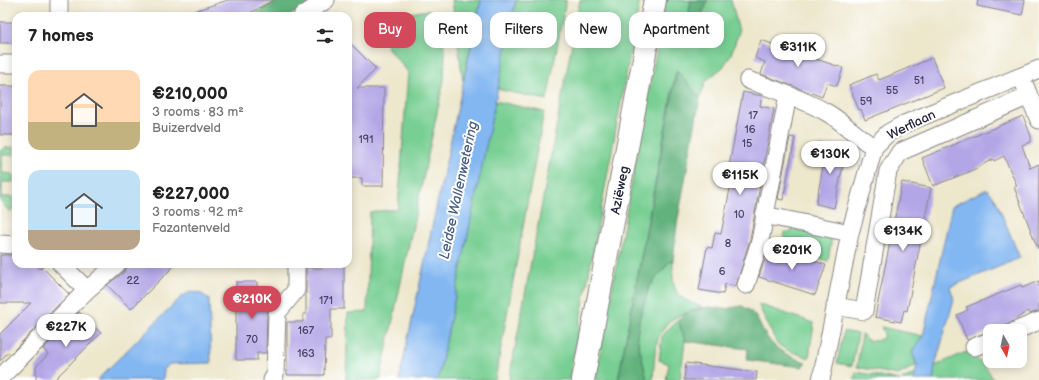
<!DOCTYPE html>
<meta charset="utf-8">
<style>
:root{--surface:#fff;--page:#f2f2f2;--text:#222;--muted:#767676;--accent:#d1495b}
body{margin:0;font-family:"Balsamiq Sans",sans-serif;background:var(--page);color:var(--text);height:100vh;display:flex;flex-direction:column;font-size:15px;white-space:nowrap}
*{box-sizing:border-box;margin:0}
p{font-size:13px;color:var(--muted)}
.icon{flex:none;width:22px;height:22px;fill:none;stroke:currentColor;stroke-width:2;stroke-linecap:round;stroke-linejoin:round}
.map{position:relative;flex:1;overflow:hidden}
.side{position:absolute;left:12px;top:12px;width:340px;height:256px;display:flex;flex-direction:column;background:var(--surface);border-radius:12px;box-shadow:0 2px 10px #0003}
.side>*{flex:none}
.guide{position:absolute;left:364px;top:12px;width:380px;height:36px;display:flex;gap:8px}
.needle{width:26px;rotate:171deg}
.controls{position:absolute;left:983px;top:324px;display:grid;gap:8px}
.controls a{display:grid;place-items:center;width:44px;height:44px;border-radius:8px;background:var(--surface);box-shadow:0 2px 10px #0003;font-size:20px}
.price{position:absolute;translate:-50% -34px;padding:0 9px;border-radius:14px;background:#fff;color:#222;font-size:13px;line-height:26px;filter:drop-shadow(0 1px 2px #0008)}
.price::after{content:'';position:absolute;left:50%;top:24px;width:12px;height:9px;margin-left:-6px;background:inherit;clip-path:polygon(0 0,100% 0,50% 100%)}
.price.current{background:var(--accent);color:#fff}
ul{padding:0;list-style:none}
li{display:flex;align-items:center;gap:12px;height:100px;padding:0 16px}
li span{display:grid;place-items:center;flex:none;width:112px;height:80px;border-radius:12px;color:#555}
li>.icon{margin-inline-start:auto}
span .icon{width:48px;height:48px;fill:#fffc;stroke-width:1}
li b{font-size:17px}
h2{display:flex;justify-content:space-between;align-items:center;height:48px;padding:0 16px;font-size:17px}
.chip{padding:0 14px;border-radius:12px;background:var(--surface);box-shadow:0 2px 10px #0003;font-size:14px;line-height:36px}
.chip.current{background:var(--accent);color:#fff}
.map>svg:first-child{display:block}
.green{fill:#78cf93;stroke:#4d7867}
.forest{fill:#62b27d;stroke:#426a5c}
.water{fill:#83b7f1;stroke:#526c96}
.building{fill:#b2a6e6}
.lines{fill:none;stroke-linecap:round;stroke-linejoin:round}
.minor-casing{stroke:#888484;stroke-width:19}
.major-casing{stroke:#888484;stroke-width:24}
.minor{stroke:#fff;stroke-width:17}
.major{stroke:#fff;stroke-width:22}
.labels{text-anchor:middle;stroke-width:4;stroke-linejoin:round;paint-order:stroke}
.number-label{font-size:11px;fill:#464366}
.street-label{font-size:13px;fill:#22223b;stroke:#fff}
.water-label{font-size:14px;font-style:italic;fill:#495e84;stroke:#fff}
</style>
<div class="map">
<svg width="1039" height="380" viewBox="0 0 1039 380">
<rect width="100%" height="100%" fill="#fff"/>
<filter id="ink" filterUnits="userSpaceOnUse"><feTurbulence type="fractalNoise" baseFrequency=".025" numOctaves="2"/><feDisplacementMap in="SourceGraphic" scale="8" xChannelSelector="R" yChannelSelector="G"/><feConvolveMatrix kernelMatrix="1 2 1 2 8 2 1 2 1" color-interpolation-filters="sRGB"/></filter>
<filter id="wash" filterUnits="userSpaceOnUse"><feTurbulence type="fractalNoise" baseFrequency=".012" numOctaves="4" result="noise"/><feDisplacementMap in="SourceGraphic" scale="16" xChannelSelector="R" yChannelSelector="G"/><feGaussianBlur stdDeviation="0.9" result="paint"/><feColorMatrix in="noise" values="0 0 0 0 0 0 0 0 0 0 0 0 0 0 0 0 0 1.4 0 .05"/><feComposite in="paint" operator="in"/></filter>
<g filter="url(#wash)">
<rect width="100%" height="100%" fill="#ede7cc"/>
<!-- green -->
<path class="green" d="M452 0H481L463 81Z
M516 0H566L547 100 497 89Z
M580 0H640L569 380H509Z
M666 0H691L687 26 706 8 707 0H731L739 32 731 54 723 67 706 81 700 98 676 71 618 380H595Z
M428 10 439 16 445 53 444 80 380 380H346L348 313 367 312 370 212 398 209 408 72 387 47V17Z
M495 101 544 112 495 380H438Z
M13 147V155H2V173L13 174V182H2V197H13V209L10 212 0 201V151L4 148Z
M792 229 832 237 828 261 782 246 785 232 791 233Z
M673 261C672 291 674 297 702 307 694 311 684 313 676 317 653 330 655 357 653 380H647L637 337 639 320 649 287 669 262Z
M758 304 814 323 809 358 787 350 777 344Z
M678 319 685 341 680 380H666L669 364 659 360 662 336Z
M881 327 923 336 912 352 917 365 898 375 857 367 862 334 867 340 876 341 883 338 884 333Z
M844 331 858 334 852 366 837 363Z
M966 352C977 359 989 367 993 380H933L935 366Z
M856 372 900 380 916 373 914 380H854Z"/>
<!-- forest -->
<path class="forest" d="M279 0H317L289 16H249Z
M691 0H707L696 31 687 26Z
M677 70 700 98 677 224 673 261 669 262 649 287 639 320 637 337 647 380H618Z
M742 306C761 316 756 322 767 337 776 351 791 357 806 362L802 367 747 360 748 349 685 341 678 319 690 311 708 307 724 309Z"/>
<!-- water -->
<path class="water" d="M481 0H516L438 380H399Z
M987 189 995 198 1020 258 950 287 954 299 935 366 933 380H914L917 365 912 352 923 336 952 206Z
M190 292 200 293 209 299 211 363 169 364 164 370 163 380H97L181 297Z"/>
<g id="blocks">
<!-- building -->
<path class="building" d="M228 0H274L244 16H188V13Z
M978 0H1025L1022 15 977 6Z
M0 22H16V43H0Z
M761 40 789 50 791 44 818 53 816 59 843 68 837 86 827 83 822 97 761 74 765 62 755 58Z
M348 41 376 69 357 88H384L383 186H362V178H348Z
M932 58 944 88 865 120 861 109 859 110 849 85 876 74 879 80Z
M0 86H16V135H0Z
M743 92 762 96 760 106 774 109 750 239 736 286 725 284 723 294 699 290 707 247 712 248 715 233 721 234 732 179 727 177Z
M1023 116 1031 136V142L1022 145 1030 168 1039 164 1038 249 1014 187 1017 186 1004 156 994 161 993 159 971 171 933 186 922 158Z
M790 137 795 138 783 200 778 199Z
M820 146 846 151 834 208 816 204 824 161 817 160Z
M902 182 931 188 907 311 904 310 901 322 875 317Z
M769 246 826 265 815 295 759 277Z
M0 255H16V264H35L40 269 42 267 69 294 10 354 8 352 0 361V334L31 303H0Z
M127 264H176L131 309 107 285 124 272Z
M323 264H344V309H331V339H325L324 375H287V322H303V314H306V268H323Z
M1039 281V311L1030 314 1028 311 1009 324 967 340 957 315 968 310 966 307 1021 285 1022 288Z
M236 282H257V290H274V301L267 313 266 353H257V360H236Z
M79 312 101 333 54 380H36V367L48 354 43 349Z
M686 363 757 372 756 380H684Z"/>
</g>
</g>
<g filter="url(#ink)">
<use href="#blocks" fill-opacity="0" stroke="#888484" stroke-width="1"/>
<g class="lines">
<defs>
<path id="minor" d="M59 16V0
M302 16 326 0
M0 64H16
M748 80C773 89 800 98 824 111 842 120 856 137 874 147
M1025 86 1039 120
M764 215 850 233
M0 244 16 245
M61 264 87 290
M746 285 760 241 788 95
M835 306 864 311 888 171 900 152 1029 96
M1015 331 1039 321
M974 347 990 341
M2 376 87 290 117 264
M272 380 275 375 277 313 296 290V264
M821 380 850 233 874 147 888 133 904 124 1039 69"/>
<path id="major" d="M583 380 655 0"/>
</defs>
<!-- minor casing -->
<use href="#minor" class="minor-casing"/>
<!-- major casing -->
<use href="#major" class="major-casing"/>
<!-- minor -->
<use href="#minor" class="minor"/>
<!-- major -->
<use href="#major" class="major"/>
</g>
</g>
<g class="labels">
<!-- number labels -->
<g class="number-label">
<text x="919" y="84">51</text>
<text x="892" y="94">55</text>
<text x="866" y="105">59</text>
<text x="753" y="119">17</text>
<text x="750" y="133">16</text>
<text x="366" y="143">191</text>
<text x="747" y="147">15</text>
<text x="739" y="218">10</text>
<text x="728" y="247">8</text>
<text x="722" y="275">6</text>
<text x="133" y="284">22</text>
<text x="326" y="304">171</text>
<text x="306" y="334">167</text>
<text x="252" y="343">70</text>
<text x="306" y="357">163</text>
</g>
<!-- street labels -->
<g class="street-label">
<text transform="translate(911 124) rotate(-26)" y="5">Werflaan</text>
<text transform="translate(619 190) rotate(-79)" y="5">Aziëweg</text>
</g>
<!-- water labels -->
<g class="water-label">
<text transform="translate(458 190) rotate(-78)" y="5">Leidse Wallenwetering</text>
</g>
</g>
</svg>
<div class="controls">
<a><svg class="needle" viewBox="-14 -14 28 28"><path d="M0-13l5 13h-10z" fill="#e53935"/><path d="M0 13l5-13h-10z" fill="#767676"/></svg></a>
</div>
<b class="price" style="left:798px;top:68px">€311K</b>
<b class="price" style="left:830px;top:175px">€130K</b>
<b class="price" style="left:740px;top:196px">€115K</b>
<b class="price" style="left:903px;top:252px">€134K</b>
<b class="price" style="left:792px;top:271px">€201K</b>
<b class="price current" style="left:252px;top:320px">€210K</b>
<b class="price" style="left:66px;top:348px">€227K</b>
<div class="guide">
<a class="chip current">Buy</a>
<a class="chip">Rent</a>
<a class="chip">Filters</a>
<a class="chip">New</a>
<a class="chip">Apartment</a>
</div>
<section class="side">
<h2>7 homes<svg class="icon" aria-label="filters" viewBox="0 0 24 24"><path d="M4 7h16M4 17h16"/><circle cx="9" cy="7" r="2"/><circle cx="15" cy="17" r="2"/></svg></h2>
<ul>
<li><span style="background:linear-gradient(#ffd9b3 65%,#c2b280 0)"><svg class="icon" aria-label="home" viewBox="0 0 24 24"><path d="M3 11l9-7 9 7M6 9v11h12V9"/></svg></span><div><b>€210,000</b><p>3 rooms · 83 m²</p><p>Buizerdveld</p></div></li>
<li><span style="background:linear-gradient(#bfe0f5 75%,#b9a48a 0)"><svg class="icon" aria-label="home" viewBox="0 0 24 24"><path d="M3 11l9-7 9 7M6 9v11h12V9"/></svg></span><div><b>€227,000</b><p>3 rooms · 92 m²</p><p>Fazantenveld</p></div></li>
</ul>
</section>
</div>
